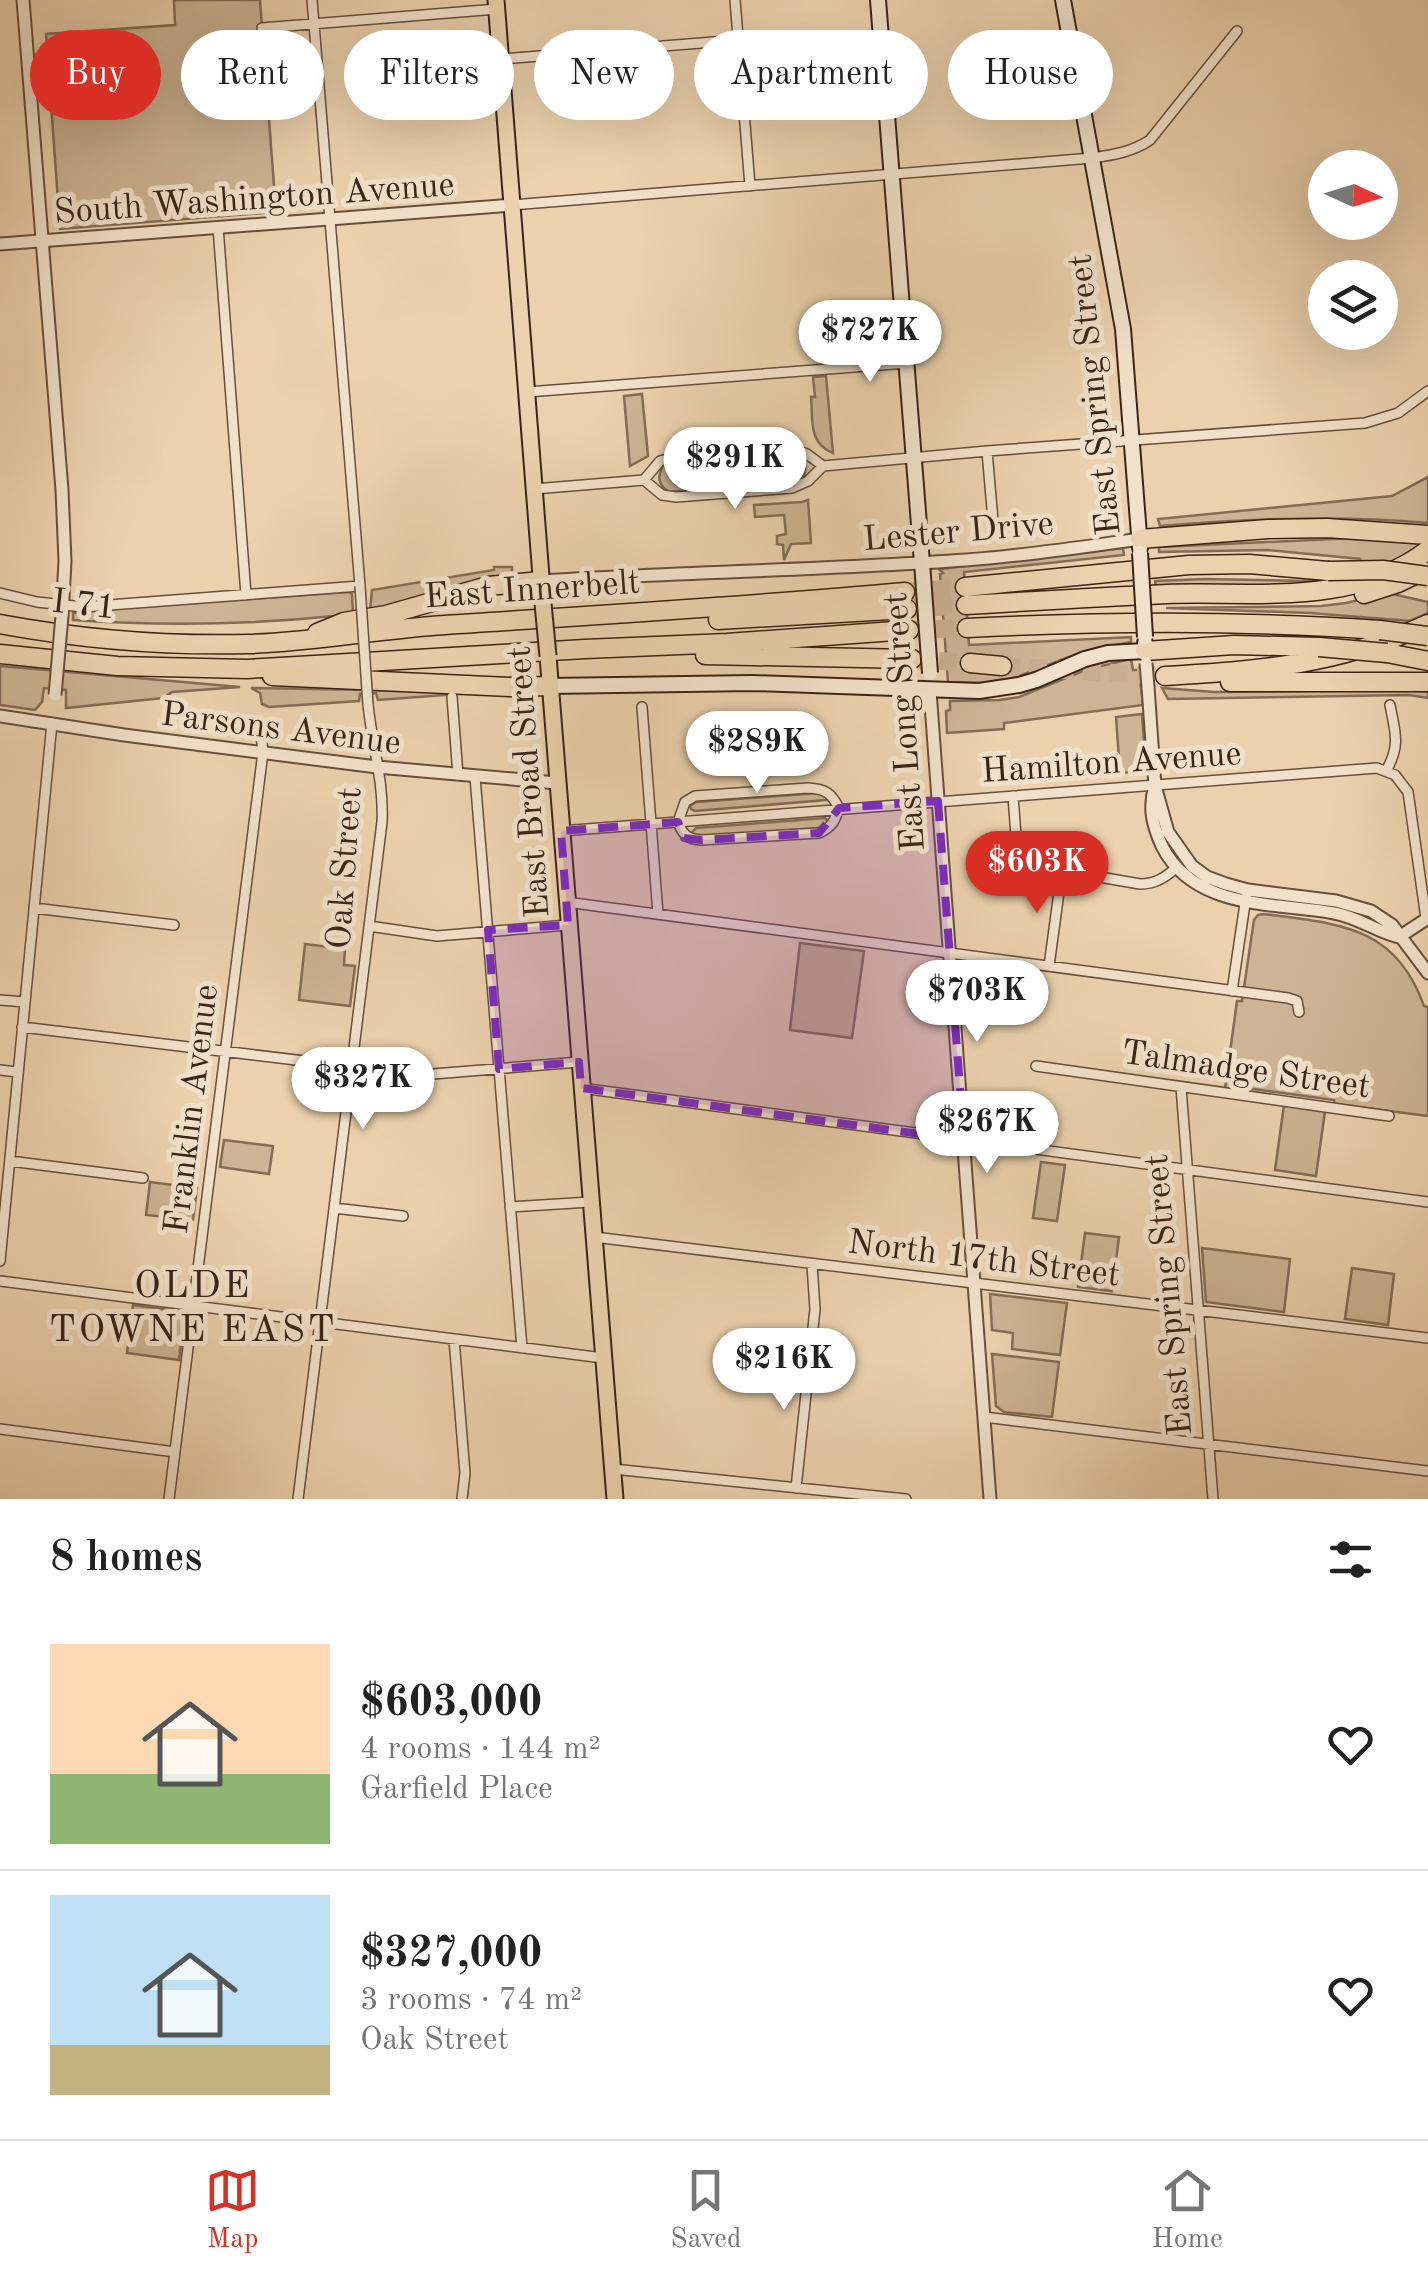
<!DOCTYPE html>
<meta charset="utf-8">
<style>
:root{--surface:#fff;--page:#f6f6f6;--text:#222;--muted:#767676;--line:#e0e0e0;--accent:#d93025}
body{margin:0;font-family:"Old Standard TT",serif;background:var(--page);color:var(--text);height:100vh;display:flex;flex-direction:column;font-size:38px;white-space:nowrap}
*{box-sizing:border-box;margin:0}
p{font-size:32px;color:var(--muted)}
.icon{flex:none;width:55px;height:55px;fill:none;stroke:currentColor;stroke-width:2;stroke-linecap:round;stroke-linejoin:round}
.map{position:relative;height:1499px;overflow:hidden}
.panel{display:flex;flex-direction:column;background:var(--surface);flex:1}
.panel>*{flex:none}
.banner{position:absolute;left:30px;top:30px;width:1370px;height:90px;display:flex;gap:20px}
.needle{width:65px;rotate:94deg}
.fabs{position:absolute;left:1308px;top:150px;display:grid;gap:20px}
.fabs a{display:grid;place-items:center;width:90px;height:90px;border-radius:50%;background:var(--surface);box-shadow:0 10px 40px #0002;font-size:50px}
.price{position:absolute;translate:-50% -85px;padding:0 22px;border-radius:35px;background:#fff;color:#222;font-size:32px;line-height:65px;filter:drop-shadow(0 2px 5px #0008)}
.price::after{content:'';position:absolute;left:50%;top:60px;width:30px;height:22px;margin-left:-15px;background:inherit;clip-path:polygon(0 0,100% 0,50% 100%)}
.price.on{background:var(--accent);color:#fff}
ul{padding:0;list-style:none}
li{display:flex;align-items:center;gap:30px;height:250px;padding:0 50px}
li+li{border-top:2px solid var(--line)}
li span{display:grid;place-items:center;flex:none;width:280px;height:200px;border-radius:0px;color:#555}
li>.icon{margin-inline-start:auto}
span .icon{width:120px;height:120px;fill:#fffc;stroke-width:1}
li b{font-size:42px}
h2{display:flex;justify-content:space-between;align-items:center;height:120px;padding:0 50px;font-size:42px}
.tag{padding:0 35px;border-radius:45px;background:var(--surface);box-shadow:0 10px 40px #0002;font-size:35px;line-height:90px}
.tag.on{background:var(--accent);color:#fff}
.dock{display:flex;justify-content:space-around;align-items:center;height:140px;border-top:2px solid var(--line);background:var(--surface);font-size:28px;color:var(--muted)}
.dock a{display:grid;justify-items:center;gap:5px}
.dock .on{color:var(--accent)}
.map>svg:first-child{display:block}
.green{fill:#cdb494;stroke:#846c56;stroke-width:2.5}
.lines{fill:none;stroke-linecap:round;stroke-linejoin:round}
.motorway-tunnel{stroke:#c8ae8f;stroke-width:18;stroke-dasharray:18 9;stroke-linecap:butt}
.minor-casing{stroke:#674f3c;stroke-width:12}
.tertiary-casing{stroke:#674f3c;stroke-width:15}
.secondary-casing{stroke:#3b2417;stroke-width:18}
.primary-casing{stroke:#3b2417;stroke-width:19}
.motorway-casing{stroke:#3b2417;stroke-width:21}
.minor{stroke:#f2e1ca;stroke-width:9}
.tertiary{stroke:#f2e1ca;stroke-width:11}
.secondary{stroke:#f2e1ca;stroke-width:14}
.primary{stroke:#ebd1ad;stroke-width:15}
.motorway{stroke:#ebd1ad;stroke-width:18}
.minor-bridge-casing{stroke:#674f3c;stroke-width:12;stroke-linecap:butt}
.tertiary-bridge-casing{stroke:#674f3c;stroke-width:15;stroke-linecap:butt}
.secondary-bridge-casing{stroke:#3b2417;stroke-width:18;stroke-linecap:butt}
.primary-bridge-casing{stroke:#3b2417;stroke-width:19;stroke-linecap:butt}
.motorway-bridge-casing{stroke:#3b2417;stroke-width:21;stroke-linecap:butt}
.minor-bridge{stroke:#f2e1ca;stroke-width:9}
.tertiary-bridge{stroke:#f2e1ca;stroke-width:11}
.secondary-bridge{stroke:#f2e1ca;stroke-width:14}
.primary-bridge{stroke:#ebd1ad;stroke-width:15}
.motorway-bridge{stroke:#ebd1ad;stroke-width:18}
.marked{fill:#7b2cbf;fill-opacity:0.2;stroke:#7b2cbf;stroke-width:8;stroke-dasharray:20 12;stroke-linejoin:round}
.labels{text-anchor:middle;stroke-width:10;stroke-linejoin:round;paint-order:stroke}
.street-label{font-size:35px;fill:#3b2417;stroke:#f2e1ca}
.neighbourhood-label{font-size:38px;letter-spacing:2.5px;fill:#3b2417;stroke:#f2e1ca}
</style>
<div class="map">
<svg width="1428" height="1499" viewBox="0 0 1428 1499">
<rect width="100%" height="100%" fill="#ebd1ad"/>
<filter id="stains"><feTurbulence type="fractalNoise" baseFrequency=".002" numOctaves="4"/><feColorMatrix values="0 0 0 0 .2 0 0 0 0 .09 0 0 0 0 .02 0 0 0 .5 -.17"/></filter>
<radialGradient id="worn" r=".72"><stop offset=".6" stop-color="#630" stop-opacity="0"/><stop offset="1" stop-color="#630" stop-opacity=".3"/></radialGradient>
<!-- green -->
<path class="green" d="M174 0H260L276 212 60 229 46 34 175 25Z
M826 376 833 453C808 443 813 420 811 397H815L813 377Z
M642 394 648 456 630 466 624 396Z
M793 452 801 455C808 465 806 476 798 484L669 492C656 484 657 472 667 461Z
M1428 477V523C1337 515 1251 518 1160 526L1158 519 1392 496Z
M808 500 811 543 791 544 784 560 783 545 777 544V536L786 534 784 515 755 517 754 505 802 502Z
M1376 537 1422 543C1412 550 1401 558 1389 564 1325 595 1226 586 1156 586L1155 581 1205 579 1310 581 1361 559 1268 550 1159 552V547Z
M1123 548 1124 555 964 572 969 645 1131 637V642L1082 652 1008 680 987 683 948 682 940 574 943 573 939 569Z
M494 567H512V577L370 611 372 590 494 570Z
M348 592 352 594 353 613 334 616C247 625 161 626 73 620V613H80L81 611Z
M1388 593 1428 602V613L1410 621 1310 613 1166 608 1321 606 1346 603Z
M1131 659 1133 670H1139L1143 705 1004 723V729L947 733 946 711 950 710V701L999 700 1019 697 1088 669Z
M0 666 240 687 172 692 163 698 66 708V690L44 688 42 702 35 710 0 705Z
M251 688 486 692 378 700 376 693 360 694 359 701 269 707 262 704 260 693Z
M1162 688 1214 692 1410 690 1428 692V698L1409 695 1168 699Z
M1142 714 1146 771 1120 773 1116 717Z
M818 793 827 797 826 800 695 811 691 809 690 806 696 802Z
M825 818 829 822 827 825 820 828 699 837 693 835 692 832 696 828Z
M1264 914C1339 924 1395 925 1424 1006L1428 1007V1116L1335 1104 1334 1100 1246 1088 1245 1091 1225 1089 1237 1001H1242L1254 920 1258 915Z
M800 943 864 951 852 1038 790 1030Z
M305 944 345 949 344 965 355 966 350 1006 299 1000Z
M1284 1105 1325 1111 1316 1176 1275 1170Z
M224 1140 273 1146 269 1174 220 1167Z
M1041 1162 1065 1165 1057 1221 1033 1218Z
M150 1182 197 1188 193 1220 146 1215Z
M1085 1233 1119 1237 1112 1291 1078 1287Z
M1202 1248 1290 1259 1284 1312 1206 1302Z
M1352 1268 1394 1274 1388 1325 1345 1319Z
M990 1294 1067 1303 1060 1355 1012 1349 1013 1333 992 1330Z
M133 1305 185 1312 179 1360 127 1353Z
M992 1354 1059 1362 1052 1417 1004 1412 996 1406Z"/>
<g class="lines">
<!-- motorway-tunnel -->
<path class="motorway-tunnel" d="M905 592 965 587
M907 609 966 605
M909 630 967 628
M912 659 970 663
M1002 666 1162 676"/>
<defs>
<path id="minor" d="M735 0 750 186
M262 28 497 9
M739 49 881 38
M501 59 738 40
M512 205 1092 158C1113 155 1132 152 1150 140L1237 31
M218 227 246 595
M527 392 907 363
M987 451 994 532
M644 480 660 461 674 457 794 449 807 454 823 466
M534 489 644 480 662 495 676 497 792 488 808 481 823 466 987 451 1365 423 1398 413 1428 391
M0 593 37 602 83 607 360 586 312 0
M452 697 458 775
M642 707 658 914
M1386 771C1401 745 1395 732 1390 705
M475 777 522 1348
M1013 796 1018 863 1140 884C1156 884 1166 877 1177 867
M678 822 685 802 695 796 808 788C826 789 831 793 839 808
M678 822C683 835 687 839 701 840L819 833C832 827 835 821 839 808
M561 831 1377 768 1395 775 1408 792 1426 918
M566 902 1288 998 1297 1001 1299 1012
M34 908 174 925
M369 926 437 936 568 925
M1049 966 1062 870
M1232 991 1246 897
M0 1000 25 1002
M22 1027 421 1075 579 1062
M1036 1066 1389 1116
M0 1070 17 1072
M1181 1087 1213 1499
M581 1088 1428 1202
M10 1161 143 1178
M510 1207 590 1202
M334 1208 403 1216
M594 1237 1428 1338
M0 1261 52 723
M0 1281 603 1358
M454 1339 465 1473 462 1499
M984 1417 1428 1471
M0 1429 175 1452
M613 1469 906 1499
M796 1488 815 1309 812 1265
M169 1499 263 752 260 726
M298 1499 382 822C384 782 372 744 368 705"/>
<path id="tertiary" d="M23 0 62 490 65 561 62 616
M0 244 512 205
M541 581C683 572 825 570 966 560 1024 556 1082 547 1140 539
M1148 687 1155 786 1168 832 1192 866 1207 877 1226 884 1248 890 1336 901 1371 911 1392 925 1428 973
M930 691 990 1499
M0 716 124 735 377 767 557 783
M1155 786C1148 808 1153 826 1162 846 1194 910 1274 902 1334 913 1358 917 1377 932 1399 937
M1399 937 1428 918"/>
<path id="secondary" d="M878 0 923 576
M1063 0 1123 329 1140 548
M1085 659 1108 653 1145 651V643
M549 686 753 683 979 691 1019 685 1036 680"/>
<path id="primary" d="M496 0 542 589
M548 656 615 1499"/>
<path id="motorway" d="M1140 539 1268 529 1327 528 1428 535
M965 587 1189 565 1249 564 1328 571
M1364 594 1398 583 1423 571
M966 605C1033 601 1100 597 1167 594 1255 591 1353 607 1428 550
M718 620 907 609
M0 624C81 639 166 646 249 644 314 642 379 629 445 625 598 615 752 606 905 592
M967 628C1108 621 1240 620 1380 630
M317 633 344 622 386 615 488 586 541 581
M1145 651 1234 645 1319 647
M1387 653 1428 661
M0 654 117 666 247 669 585 649 727 643 909 630
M705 655 912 659
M970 663 1002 666
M272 676 511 687 549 686
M1165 676C1263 670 1337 665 1428 624
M1230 682H1428"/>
</defs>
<!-- minor casing -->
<use href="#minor" class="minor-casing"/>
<!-- tertiary casing -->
<use href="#tertiary" class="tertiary-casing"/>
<!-- secondary casing -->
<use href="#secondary" class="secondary-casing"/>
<!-- primary casing -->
<use href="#primary" class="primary-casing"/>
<!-- motorway casing -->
<use href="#motorway" class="motorway-casing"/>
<!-- minor -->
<use href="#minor" class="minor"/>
<!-- tertiary -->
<use href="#tertiary" class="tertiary"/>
<!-- secondary -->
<use href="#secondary" class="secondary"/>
<!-- primary -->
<use href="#primary" class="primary"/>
<!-- motorway -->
<use href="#motorway" class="motorway"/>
<defs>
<path id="minor-bridge" d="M360 586 368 705"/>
<path id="tertiary-bridge" d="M1146 663 1148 687
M55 695 62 616"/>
<path id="secondary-bridge" d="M1140 553 1145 637
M923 576 930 673
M1036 680 1085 659"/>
<path id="primary-bridge" d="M542 593 548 656"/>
<path id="motorway-bridge" d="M1328 571 1383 570 1428 576
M1380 630 1428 636
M1319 647 1387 653"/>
</defs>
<!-- minor-bridge casing -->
<use href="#minor-bridge" class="minor-bridge-casing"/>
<!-- tertiary-bridge casing -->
<use href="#tertiary-bridge" class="tertiary-bridge-casing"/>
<!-- secondary-bridge casing -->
<use href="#secondary-bridge" class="secondary-bridge-casing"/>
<!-- primary-bridge casing -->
<use href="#primary-bridge" class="primary-bridge-casing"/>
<!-- motorway-bridge casing -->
<use href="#motorway-bridge" class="motorway-bridge-casing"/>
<!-- minor-bridge -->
<use href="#minor-bridge" class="minor-bridge"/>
<!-- tertiary-bridge -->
<use href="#tertiary-bridge" class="tertiary-bridge"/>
<!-- secondary-bridge -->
<use href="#secondary-bridge" class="secondary-bridge"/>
<!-- primary-bridge -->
<use href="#primary-bridge" class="primary-bridge"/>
<!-- motorway-bridge -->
<use href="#motorway-bridge" class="motorway-bridge"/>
</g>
<!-- marked area -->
<path class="marked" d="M938 801 964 1140 581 1088 579 1062 499 1069 488 930 568 925 561 831 678 822 684 838 701 840 819 833 839 808Z"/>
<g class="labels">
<!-- street labels -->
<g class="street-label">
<text transform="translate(254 197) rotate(-4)" y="12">South Washington Avenue</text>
<text transform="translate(1093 395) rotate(-96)" y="12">East Spring Street</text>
<text transform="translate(958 530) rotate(-5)" y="12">Lester Drive</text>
<text transform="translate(532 588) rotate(-4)" y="12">East Innerbelt</text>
<text transform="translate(84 603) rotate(6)" y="12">I 71</text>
<text transform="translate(903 722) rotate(-94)" y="12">East Long Street</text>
<text transform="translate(281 727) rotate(7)" y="12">Parsons Avenue</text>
<text transform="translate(1111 761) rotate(-4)" y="12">Hamilton Avenue</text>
<text transform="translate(527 782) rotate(-94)" y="12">East Broad Street</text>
<text transform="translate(343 868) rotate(-86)" y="12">Oak Street</text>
<text transform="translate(1246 1068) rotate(8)" y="12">Talmadge Street</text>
<text transform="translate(190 1109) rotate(-83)" y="12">Franklin Avenue</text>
<text transform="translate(984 1257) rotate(7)" y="12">North 17th Street</text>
<text transform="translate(1167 1295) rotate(-95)" y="12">East Spring Street</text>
</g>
<!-- neighbourhood labels -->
<g class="neighbourhood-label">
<text x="193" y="1297">OLDE<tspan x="193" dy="44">TOWNE EAST</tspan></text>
</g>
</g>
<rect width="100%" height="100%" filter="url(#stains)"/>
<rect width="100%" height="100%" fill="url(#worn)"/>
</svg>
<div class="fabs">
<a><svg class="needle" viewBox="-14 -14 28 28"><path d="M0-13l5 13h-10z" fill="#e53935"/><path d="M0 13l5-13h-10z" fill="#767676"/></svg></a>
<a><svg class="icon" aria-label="layers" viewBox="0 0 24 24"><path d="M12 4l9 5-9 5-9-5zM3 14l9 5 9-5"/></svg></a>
</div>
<b class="price" style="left:870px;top:385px">$727K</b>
<b class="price" style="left:735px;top:512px">$291K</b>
<b class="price" style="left:757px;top:796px">$289K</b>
<b class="price on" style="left:1037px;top:916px">$603K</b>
<b class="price" style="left:977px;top:1045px">$703K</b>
<b class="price" style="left:363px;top:1132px">$327K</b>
<b class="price" style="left:987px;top:1176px">$267K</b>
<b class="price" style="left:784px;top:1413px">$216K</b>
<div class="banner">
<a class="tag on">Buy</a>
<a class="tag">Rent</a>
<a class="tag">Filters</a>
<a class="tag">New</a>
<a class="tag">Apartment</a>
<a class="tag">House</a>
</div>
</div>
<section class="panel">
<h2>8 homes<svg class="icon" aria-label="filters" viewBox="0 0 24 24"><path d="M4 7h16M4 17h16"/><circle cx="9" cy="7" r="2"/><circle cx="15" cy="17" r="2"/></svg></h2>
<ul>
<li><span style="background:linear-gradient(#ffd9b3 65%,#8fb573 0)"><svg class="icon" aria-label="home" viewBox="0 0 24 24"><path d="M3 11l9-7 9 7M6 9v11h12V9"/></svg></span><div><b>$603,000</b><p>4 rooms · 144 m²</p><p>Garfield Place</p></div><svg class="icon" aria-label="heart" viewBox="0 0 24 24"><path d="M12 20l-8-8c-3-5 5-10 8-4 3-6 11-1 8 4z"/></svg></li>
<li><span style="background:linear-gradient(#bfe0f5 75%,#c2b280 0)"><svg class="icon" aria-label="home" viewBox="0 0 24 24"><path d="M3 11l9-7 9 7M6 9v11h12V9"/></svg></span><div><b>$327,000</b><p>3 rooms · 74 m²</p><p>Oak Street</p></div><svg class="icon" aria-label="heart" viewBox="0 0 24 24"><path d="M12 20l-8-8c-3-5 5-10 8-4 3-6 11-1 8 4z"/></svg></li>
</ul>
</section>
<nav class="dock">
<a class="on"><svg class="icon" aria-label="map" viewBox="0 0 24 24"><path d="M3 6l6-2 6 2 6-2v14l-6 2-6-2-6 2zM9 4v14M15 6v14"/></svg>Map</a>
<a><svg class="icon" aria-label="saved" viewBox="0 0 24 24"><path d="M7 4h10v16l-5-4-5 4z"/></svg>Saved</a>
<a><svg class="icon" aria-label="home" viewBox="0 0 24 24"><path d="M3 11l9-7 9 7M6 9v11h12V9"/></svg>Home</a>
</nav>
